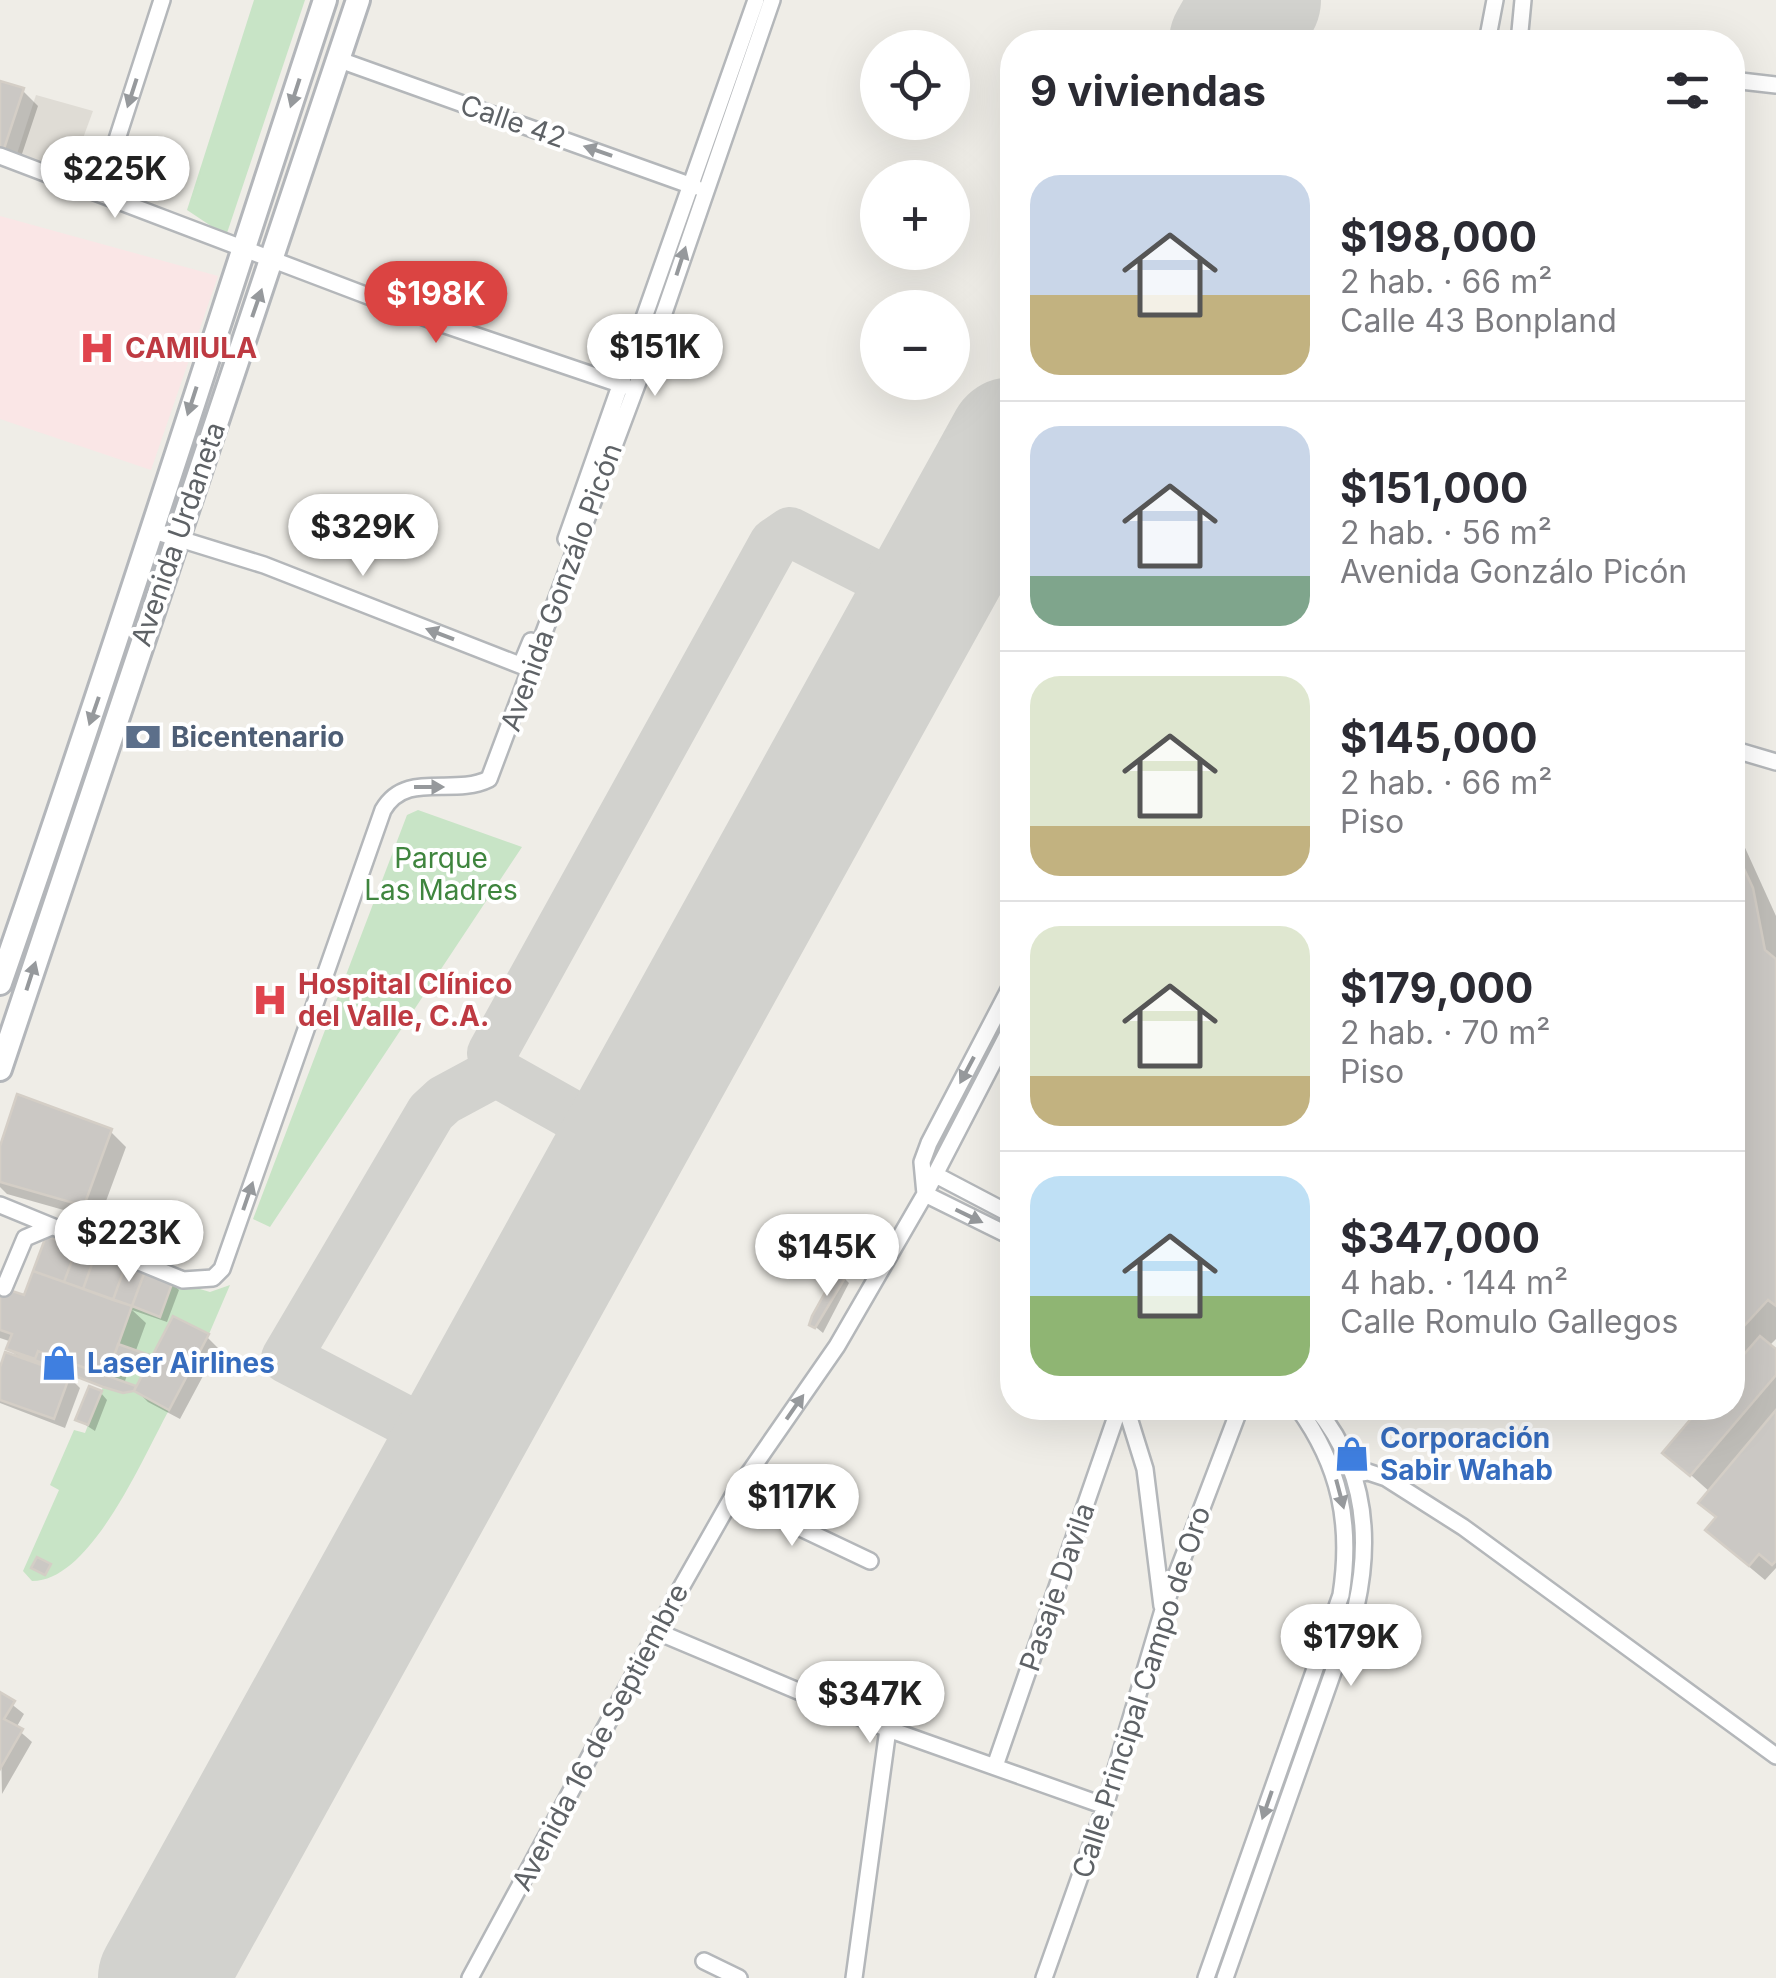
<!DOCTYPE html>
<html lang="es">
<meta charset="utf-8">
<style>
:root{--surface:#fff;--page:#f2f2f3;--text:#2b2b33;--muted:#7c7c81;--line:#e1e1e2;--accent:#db4442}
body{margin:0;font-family:Inter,sans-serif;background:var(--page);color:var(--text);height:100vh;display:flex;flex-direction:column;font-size:38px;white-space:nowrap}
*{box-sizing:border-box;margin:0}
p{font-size:32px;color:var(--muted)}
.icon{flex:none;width:55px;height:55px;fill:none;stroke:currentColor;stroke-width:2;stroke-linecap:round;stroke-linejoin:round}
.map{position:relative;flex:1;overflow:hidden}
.side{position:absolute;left:1000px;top:30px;width:745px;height:1390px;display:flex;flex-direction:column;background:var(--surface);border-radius:40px;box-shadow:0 10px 40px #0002}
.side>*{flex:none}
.tools{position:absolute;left:860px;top:30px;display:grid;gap:20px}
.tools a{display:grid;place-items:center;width:110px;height:110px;border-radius:50%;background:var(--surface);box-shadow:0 10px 40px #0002;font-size:50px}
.price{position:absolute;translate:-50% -85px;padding:0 22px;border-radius:35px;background:#fff;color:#222;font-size:32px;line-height:65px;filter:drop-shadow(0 2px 5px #0008)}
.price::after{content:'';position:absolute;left:50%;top:60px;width:30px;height:22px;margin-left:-15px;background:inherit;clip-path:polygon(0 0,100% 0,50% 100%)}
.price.selected{background:var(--accent);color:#fff}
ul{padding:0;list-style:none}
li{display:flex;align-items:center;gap:30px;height:250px;padding:0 30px}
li+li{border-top:2px solid var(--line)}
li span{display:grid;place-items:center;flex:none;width:280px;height:200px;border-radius:30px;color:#555}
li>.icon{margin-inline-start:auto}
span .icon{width:120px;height:120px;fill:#fffc;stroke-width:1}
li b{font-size:42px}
h2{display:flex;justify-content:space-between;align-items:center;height:120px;padding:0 30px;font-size:42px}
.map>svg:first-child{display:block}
.education{fill:#dfdcd5}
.medical{fill:#fae6e6}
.green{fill:#c8e4c6}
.shadow{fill:#0003;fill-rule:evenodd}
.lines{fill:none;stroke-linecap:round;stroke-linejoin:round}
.taxiway{stroke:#d2d2ce;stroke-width:50}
.runway{stroke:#d2d2ce;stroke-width:128}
.building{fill:#cbc8c4;stroke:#d4cec6;stroke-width:2.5}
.street-casing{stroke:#b4b7ba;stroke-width:20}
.secondary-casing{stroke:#b3b6ba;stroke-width:28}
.street{stroke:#fff;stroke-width:15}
.secondary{stroke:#fff;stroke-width:22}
.oneway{fill:#96999c}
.labels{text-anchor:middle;stroke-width:8;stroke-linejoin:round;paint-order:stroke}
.street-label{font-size:28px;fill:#5e6266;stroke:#fff}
.health-label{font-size:28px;font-weight:bold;fill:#be3a42;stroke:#fff;text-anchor:start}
.service-label{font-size:28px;font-weight:bold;fill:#4e5e75;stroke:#fff;text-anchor:start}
.park-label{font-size:28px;fill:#3f853e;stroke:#fff}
.shop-label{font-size:28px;font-weight:bold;fill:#366cbe;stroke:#fff;text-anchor:start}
</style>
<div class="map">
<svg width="1776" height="1978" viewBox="0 0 1776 1978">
<rect width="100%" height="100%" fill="#efede7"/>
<!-- education -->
<path class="education" d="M36 95 93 111 68 179 16 157Z"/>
<!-- medical -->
<path class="medical" d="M0 216 218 276 151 470 0 419Z"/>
<!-- green -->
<path class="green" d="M254 0H305L226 236 187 210Z
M418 810 522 847 270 1227 253 1219 407 815Z
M173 1281 210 1292 230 1285 209 1334 174 1316 152 1356 118 1344 132 1306 160 1317Z
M114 1356 146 1368 136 1386 107 1376Z
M103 1387 134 1391 169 1410C144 1455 91 1582 32 1581L23 1571 59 1490 50 1485 74 1430 85 1433Z"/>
<!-- shadow -->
<path class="shadow" d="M0 83 22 90 38 106 17 169 0 162Z
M1732 819 1776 916V1339L1769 1346 1776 1352V1568L1765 1580 1723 1545 1718 1519 1702 1503 1710 1492 1665 1452 1703 1408H1732Z
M111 1132 126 1147 99 1220 7 1194 0 1187V1154Z
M843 1277 849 1283 823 1333 812 1324Z
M172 1283 179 1290 167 1322 132 1310 146 1323 135 1353 153 1360 207 1337 218 1348 180 1419 148 1402 135 1389H108L65 1373 80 1388 65 1428 0 1403V1374L21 1360 9 1348 12 1342 0 1338V1289L26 1299ZM131 1363 148 1369 137 1390 124 1384Z
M101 1393 107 1400 95 1431 78 1420Z
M0 1695 24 1714 16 1728 32 1742 2 1794Z"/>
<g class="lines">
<!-- taxiway -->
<path class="taxiway" d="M624 1144 496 1072 492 1053 774 543 790 532 924 600
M456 1447 286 1358 431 1112 444 1100 496 1072"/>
<!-- runway -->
<path class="runway" d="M1233 42 1257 0
M162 1978 1012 441"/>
</g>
<!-- building -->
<path class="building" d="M0 81 24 88 2 155H0Z
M1732 843 1753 888 1765 950 1776 959V1306L1768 1300 1732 1339Z
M17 1094 112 1129 84 1206 0 1182V1146Z
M46 1236 77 1247 64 1282 33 1271Z
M77 1247 96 1253 83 1289 64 1282Z
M96 1253 126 1264 113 1300 83 1289Z
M126 1264 145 1271 132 1306 113 1300Z
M33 1271 132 1306 107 1376 38 1351 35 1359 6 1349 12 1334 0 1330V1287L24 1295Z
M145 1271 173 1281 160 1317 132 1306Z
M842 1272 845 1278 815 1328 809 1325 812 1316 836 1273Z
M173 1316 209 1334 169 1410 134 1391Z
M1760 1336 1776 1349V1375L1690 1476 1662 1453 1700 1408H1732V1368Z
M118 1344 152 1356 146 1368 114 1356Z
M6 1349 35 1359 38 1351 136 1386 134 1391 123 1393 103 1387Z
M5 1352 70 1375 54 1419 0 1400V1367Z
M89 1386 102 1391 88 1425 75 1420Z
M1776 1410V1561L1772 1565 1759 1554 1749 1566 1705 1530 1716 1517 1698 1503Z
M37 1557 51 1564 45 1575 31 1568Z
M0 1692 15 1701 4 1719 23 1729 0 1769Z"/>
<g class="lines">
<defs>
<path id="street" d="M1487 42 1495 0
M1519 42 1523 0
M337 59 695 187
M1732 80 1776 85
M0 156 439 323 625 386
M100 192 162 0
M154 531 264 565 530 669
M566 539 756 0
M521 665 531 641
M1732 749 1776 762
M934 1174 1012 1215
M925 1194 922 1162 929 1143 1012 984
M925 1194 1012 1237
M0 1205 183 1280 213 1278 222 1269 383 810C406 770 453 797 489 779L665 310 772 0
M4 1288 25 1238 51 1227
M1126 1408 1145 1469 1162 1606
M1354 1474 1368 1472 1386 1478 1463 1527 1776 1756
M733 1496 870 1561
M658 1632 888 1729 1105 1806
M995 1766 1119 1408
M704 1961 739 1978
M470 1978 678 1593 733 1496 837 1346 925 1194 1012 1026
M854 1978 888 1729
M1044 1978 1105 1806 1163 1610 1240 1408
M1206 1978 1341 1595C1352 1524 1340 1466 1298 1408
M1225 1978 1356 1607C1372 1535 1364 1466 1316 1408"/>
<path id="secondary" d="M0 983C113 657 217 328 325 0
M0 1069 358 0"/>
</defs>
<!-- street casing -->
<use href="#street" class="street-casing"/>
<!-- secondary casing -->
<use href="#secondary" class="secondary-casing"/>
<!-- street -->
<use href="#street" class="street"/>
<!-- secondary -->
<use href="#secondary" class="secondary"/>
</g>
<!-- one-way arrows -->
<defs><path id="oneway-solid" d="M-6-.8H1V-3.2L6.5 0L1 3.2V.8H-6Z" transform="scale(2.5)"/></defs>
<g class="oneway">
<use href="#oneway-solid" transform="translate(132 93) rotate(108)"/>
<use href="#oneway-solid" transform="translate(295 93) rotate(108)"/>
<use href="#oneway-solid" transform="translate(598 151) rotate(-161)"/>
<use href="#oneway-solid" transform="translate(681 261) rotate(-72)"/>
<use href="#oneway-solid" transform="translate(257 303) rotate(-71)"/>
<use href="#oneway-solid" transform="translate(192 401) rotate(108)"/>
<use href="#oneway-solid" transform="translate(440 634) rotate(-159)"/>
<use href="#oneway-solid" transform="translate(94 711) rotate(109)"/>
<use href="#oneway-solid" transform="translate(429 787)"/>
<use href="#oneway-solid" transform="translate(31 976) rotate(-72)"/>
<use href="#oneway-solid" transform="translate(967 1070) rotate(118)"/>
<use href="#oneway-solid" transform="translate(248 1196) rotate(-71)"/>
<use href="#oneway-solid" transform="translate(969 1216) rotate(26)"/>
<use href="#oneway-solid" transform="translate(795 1407) rotate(-55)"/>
<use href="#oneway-solid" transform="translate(1340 1494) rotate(75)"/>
<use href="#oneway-solid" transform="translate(1267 1805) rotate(109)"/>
</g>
<!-- icons -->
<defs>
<symbol id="hospital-bare" viewBox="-9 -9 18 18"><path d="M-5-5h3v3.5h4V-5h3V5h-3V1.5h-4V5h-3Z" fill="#e0444e" stroke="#fff" stroke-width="2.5" paint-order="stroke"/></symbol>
<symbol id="bank-bare" viewBox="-9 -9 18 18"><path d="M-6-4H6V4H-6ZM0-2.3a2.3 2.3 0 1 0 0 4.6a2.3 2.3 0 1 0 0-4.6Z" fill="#5c6f8a" stroke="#fff" stroke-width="2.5" paint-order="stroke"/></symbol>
<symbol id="shop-bare" viewBox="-9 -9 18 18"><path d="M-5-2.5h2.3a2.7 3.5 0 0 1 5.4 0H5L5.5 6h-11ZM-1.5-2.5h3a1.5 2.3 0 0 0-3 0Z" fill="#3f7fe0" stroke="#fff" stroke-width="2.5" paint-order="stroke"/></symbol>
</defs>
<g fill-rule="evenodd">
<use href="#hospital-bare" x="72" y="323" width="50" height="50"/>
<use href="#bank-bare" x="118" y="712" width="50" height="50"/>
<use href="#hospital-bare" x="245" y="975" width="50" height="50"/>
<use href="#shop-bare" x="34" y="1338" width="50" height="50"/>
<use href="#shop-bare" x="1327" y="1429" width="50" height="50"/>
</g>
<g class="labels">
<!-- street labels -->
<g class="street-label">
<text transform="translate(513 121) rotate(19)" y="10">Calle 42</text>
<text transform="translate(178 534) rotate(-71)" y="10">Avenida Urdaneta</text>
<text transform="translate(561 587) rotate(-70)" y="10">Avenida Gonzálo Picón</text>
<text transform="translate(1057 1587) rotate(-71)" y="10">Pasaje Davila</text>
<text transform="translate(1141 1692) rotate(-72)" y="10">Calle Principal Campo de Oro</text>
<text transform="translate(600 1737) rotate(-62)" y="10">Avenida 16 de Septiembre</text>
</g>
<!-- health labels -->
<g class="health-label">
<text x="125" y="358">CAMIULA</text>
<text x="298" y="994">Hospital Clínico<tspan x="298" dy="32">del Valle, C.A.</tspan></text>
</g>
<!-- service labels -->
<g class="service-label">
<text x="171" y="747">Bicentenario</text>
</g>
<!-- park labels -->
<g class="park-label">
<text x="441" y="868">Parque<tspan x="441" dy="32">Las Madres</tspan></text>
</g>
<!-- shop labels -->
<g class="shop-label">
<text x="87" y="1373">Laser Airlines</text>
<text x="1380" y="1448">Corporación<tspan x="1380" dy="32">Sabir Wahab</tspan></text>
</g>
</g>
</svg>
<div class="tools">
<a><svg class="icon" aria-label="locate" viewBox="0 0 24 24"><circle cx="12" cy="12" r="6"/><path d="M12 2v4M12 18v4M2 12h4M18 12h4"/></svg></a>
<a>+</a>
<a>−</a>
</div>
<b class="price" style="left:115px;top:221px">$225K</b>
<b class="price selected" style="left:436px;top:346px">$198K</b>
<b class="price" style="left:655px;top:399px">$151K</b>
<b class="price" style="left:363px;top:579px">$329K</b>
<b class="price" style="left:129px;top:1285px">$223K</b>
<b class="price" style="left:827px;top:1299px">$145K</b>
<b class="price" style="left:792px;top:1549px">$117K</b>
<b class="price" style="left:1351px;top:1689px">$179K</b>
<b class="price" style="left:870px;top:1746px">$347K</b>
<section class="side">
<h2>9 viviendas<svg class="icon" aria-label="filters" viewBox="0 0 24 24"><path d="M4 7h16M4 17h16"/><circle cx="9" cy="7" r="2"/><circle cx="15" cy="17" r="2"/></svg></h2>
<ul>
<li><span style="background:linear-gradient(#c9d6e8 60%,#c2b280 0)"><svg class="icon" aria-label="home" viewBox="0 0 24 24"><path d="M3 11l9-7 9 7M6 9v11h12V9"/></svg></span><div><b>$198,000</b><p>2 hab. · 66 m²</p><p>Calle 43 Bonpland</p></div></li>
<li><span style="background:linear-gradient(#c9d6e8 75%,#7fa58c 0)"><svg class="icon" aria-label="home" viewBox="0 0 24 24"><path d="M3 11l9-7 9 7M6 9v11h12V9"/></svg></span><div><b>$151,000</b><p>2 hab. · 56 m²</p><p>Avenida Gonzálo Picón</p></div></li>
<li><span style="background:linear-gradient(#dfe7d0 75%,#c2b280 0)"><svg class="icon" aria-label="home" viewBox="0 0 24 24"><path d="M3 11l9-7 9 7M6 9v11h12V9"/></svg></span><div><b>$145,000</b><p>2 hab. · 66 m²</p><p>Piso</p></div></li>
<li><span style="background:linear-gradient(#dfe7d0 75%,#c2b280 0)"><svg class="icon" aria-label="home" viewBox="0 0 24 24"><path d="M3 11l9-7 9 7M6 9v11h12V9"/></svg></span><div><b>$179,000</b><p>2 hab. · 70 m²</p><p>Piso</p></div></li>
<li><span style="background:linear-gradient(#bfe0f5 60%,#8fb573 0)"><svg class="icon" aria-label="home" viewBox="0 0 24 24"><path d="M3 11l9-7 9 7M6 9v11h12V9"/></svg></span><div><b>$347,000</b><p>4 hab. · 144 m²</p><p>Calle Romulo Gallegos</p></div></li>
</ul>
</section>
</div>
